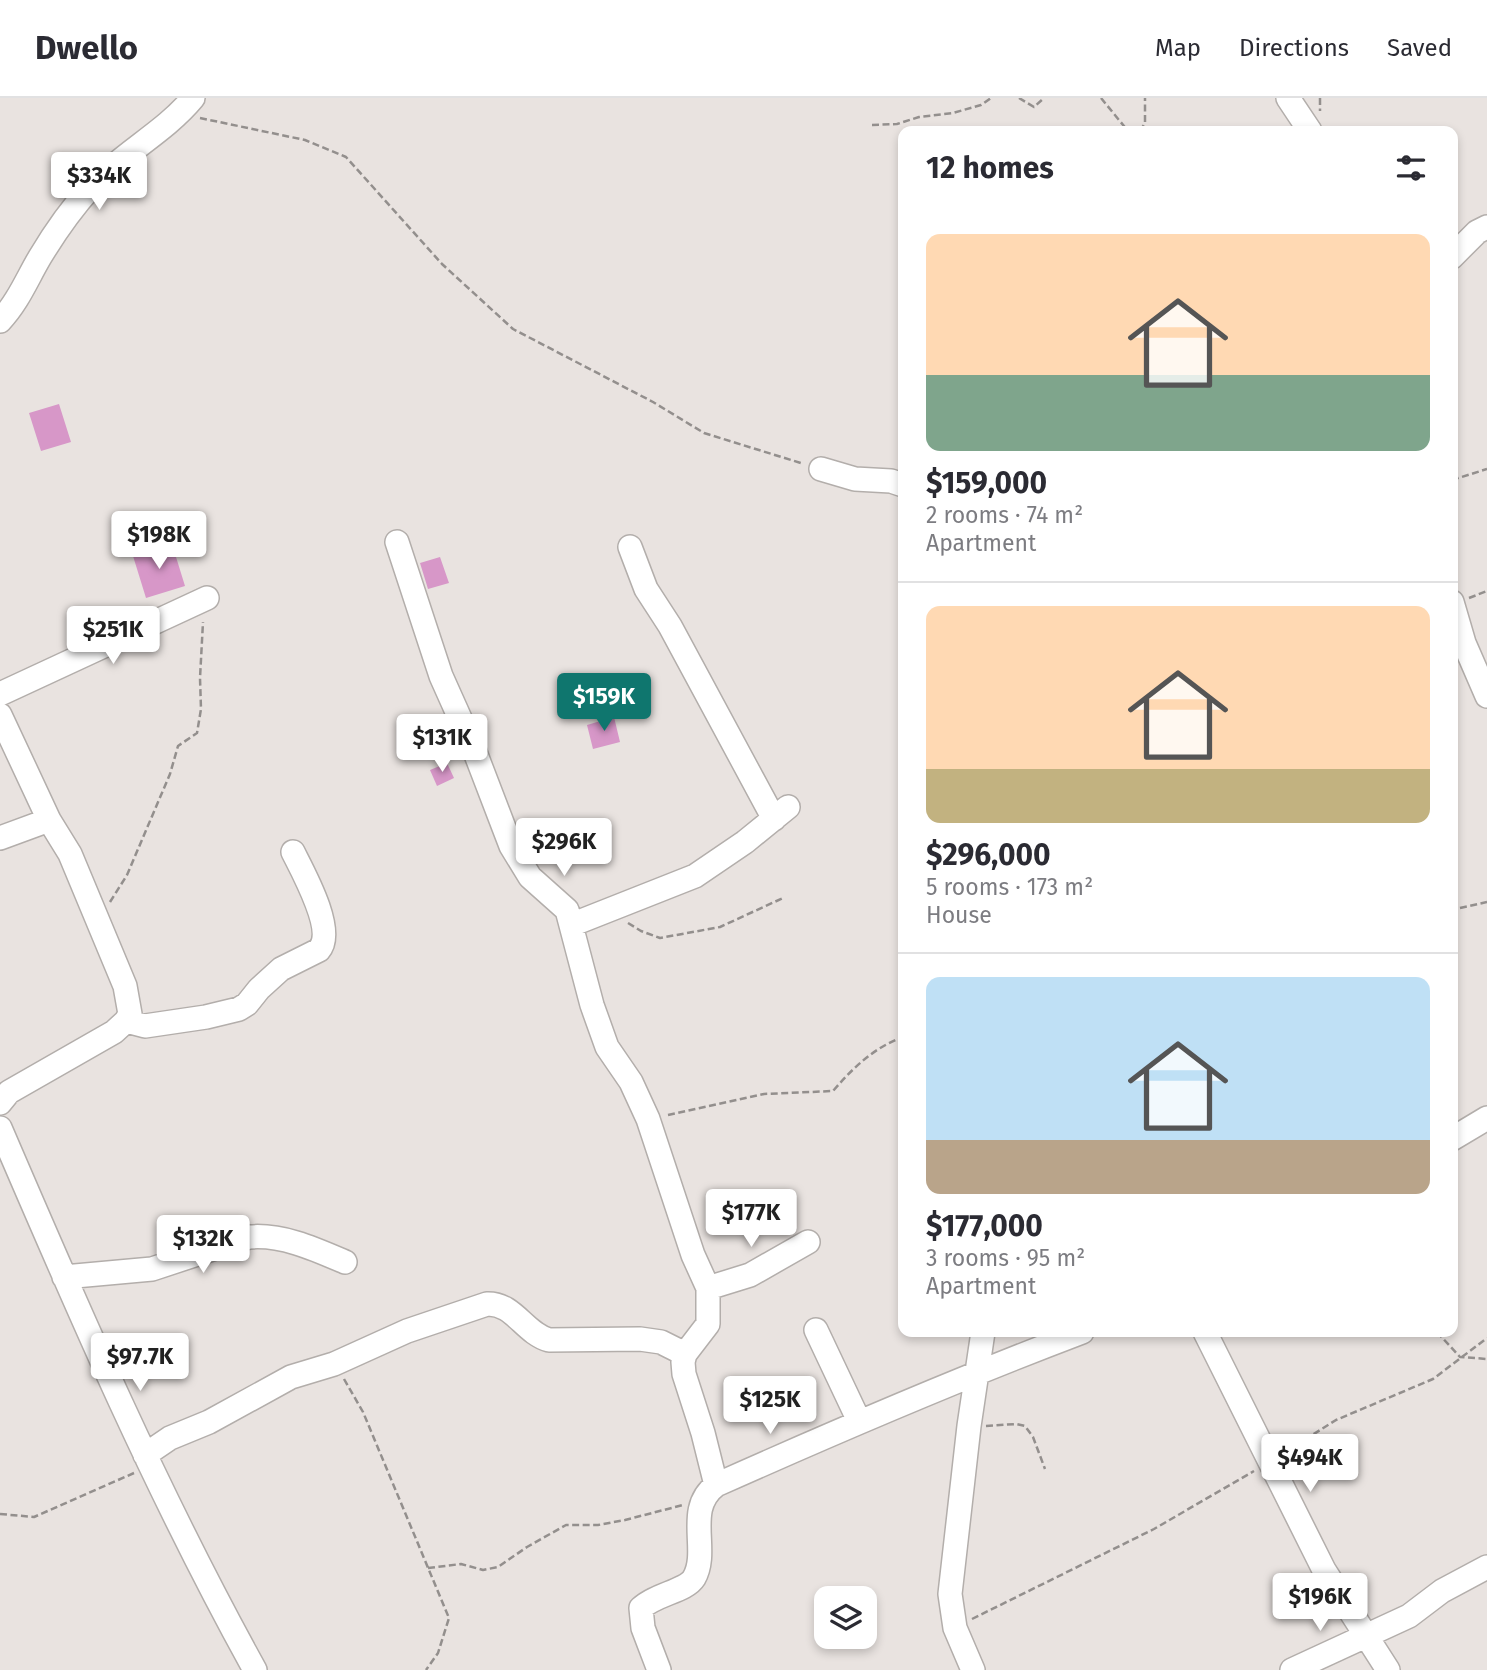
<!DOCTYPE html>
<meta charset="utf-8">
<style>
:root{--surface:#fff;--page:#f2f2f3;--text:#2b2b33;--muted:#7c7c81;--line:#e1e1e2;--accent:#0f766e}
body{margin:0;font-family:"Fira Sans",sans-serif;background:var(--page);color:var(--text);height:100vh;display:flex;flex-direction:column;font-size:26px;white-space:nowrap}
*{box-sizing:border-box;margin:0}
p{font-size:23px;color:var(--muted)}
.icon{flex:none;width:38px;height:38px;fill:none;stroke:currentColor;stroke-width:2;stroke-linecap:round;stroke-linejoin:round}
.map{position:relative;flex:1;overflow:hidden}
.sheet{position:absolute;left:898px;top:28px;width:560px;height:1211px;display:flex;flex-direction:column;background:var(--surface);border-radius:14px;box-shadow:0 4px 10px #0003}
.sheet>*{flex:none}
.buttons{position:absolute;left:814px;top:1488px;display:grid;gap:14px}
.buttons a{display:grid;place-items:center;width:63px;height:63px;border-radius:14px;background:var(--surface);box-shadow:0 4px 10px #0003;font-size:35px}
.price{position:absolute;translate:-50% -60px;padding:0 16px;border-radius:7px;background:#fff;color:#222;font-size:23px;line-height:46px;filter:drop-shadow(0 2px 4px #0008)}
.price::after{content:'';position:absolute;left:50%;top:42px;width:21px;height:16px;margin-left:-10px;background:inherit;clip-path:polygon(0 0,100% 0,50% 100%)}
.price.current{background:var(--accent);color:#fff}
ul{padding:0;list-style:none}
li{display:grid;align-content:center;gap:14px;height:371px;padding:0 28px}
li+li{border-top:2px solid var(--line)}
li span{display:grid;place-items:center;height:217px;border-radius:14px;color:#555}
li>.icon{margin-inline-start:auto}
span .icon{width:126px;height:126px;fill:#fffc;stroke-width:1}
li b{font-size:30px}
h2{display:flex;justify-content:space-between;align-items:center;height:84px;padding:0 28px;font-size:30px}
header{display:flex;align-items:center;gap:42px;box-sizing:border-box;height:98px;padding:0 35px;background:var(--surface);border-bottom:2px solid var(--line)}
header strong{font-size:33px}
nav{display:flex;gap:38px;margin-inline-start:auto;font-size:24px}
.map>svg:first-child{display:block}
.building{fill:#d797c8}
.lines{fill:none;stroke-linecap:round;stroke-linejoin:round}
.minor-casing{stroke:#b3aeab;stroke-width:26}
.path{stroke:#938f8d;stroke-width:2.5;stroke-dasharray:7 3.5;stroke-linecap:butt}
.minor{stroke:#fff;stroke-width:23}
</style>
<header>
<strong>Dwello</strong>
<nav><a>Map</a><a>Directions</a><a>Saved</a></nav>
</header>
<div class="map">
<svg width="1487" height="1572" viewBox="0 0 1487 1572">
<rect width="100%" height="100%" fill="#e9e3e0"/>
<!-- building -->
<path class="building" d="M59 306 71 344 41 353 29 315Z
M172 446 185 488 146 500 133 458Z
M440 459 449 485 428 491 420 465Z
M614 619 620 644 593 651 587 627Z
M447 665 454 680 437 688 430 672Z"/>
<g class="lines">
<defs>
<path id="minor" d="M1288 0 1310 33
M1452 159 1477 134 1487 129
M0 223C18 204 27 181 40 159 55 134 72 110 91 89 122 55 164 35 193 0
M821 371 855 381 891 383 903 387
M397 444 441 578 475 654 511 748 530 779 567 812 592 907 607 949 631 984 648 1021 693 1157 708 1190V1226L685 1256 683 1264 684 1276 703 1335 716 1387
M630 449 646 491 670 528 774 721
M1452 504 1464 545 1487 598
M0 596 207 500
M0 617 49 722 70 756 125 888 130 916 126 923 114 934 9 994 0 1005
M0 740 49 722
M571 827 695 778 745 744 788 709
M126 923 145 928 206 919 239 911 247 906 259 891 281 871 319 852C336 833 303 774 293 754
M0 1030C79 1214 158 1397 255 1572
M1452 1041 1487 1020
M64 1179 152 1171 249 1139C282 1136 315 1151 345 1164
M708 1190 750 1177 808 1144
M816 1232 859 1323
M1205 1234 1324 1472 1388 1572
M145 1357 170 1340 209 1324 291 1279 334 1266 407 1233 487 1206C514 1205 524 1235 549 1242L640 1241 661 1244 685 1256
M659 1572 643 1530 641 1510C656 1496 686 1493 694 1480 710 1452 684 1411 716 1387 837 1333 958 1281 1082 1234
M973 1572 955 1530 950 1496 969 1328 983 1234
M1292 1572 1409 1518 1442 1493 1487 1469"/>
</defs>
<!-- minor casing -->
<use href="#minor" class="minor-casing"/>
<!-- path -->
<path class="path" d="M1019 0 1034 9 1044 0
M1101 0 1128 33
M1320 0V13
M200 20 305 42 346 59 442 166 513 231 653 304 704 335 804 366
M872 27 897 26 919 19 953 15 981 7 991 0
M1140 33 1145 25V0
M1452 382 1487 371
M1469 500 1487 493
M110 804 127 777 170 676 178 648 197 635 201 611 200 580 203 524
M1460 810 1487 804
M628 825 641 833 660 840 720 829 783 800
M668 1017 764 996 833 993C853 970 873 950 903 939
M1437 1234 1460 1259 1487 1261
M344 1281 363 1314 449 1520 438 1555 426 1572
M986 1328 1016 1326 1025 1328 1033 1339 1045 1371
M1287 1353 1336 1322 1433 1281 1487 1240
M0 1416 34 1419 134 1375
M428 1470 461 1466 483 1472 498 1469 527 1449 566 1427H598L625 1422 683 1407
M972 1521 1154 1431 1254 1373"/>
<!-- minor -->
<use href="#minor" class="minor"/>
</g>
</svg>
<div class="buttons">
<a><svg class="icon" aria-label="layers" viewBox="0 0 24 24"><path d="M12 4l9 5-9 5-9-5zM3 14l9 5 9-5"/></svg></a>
</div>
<b class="price" style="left:99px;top:114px">$334K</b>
<b class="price" style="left:159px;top:473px">$198K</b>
<b class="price" style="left:113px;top:568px">$251K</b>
<b class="price current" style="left:604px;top:635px">$159K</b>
<b class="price" style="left:442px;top:676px">$131K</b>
<b class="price" style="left:564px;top:780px">$296K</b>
<b class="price" style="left:751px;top:1151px">$177K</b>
<b class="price" style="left:203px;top:1177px">$132K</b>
<b class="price" style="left:140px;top:1295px">$97.7K</b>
<b class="price" style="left:770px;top:1338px">$125K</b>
<b class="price" style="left:1310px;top:1396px">$494K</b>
<b class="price" style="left:1320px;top:1535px">$196K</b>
<section class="sheet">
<h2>12 homes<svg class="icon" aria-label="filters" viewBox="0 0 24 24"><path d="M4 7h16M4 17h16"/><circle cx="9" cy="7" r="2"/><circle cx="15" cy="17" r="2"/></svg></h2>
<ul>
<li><span style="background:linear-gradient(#ffd9b3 65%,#7fa58c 0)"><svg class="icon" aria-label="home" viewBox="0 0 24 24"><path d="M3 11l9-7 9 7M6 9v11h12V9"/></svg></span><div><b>$159,000</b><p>2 rooms · 74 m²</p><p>Apartment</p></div></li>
<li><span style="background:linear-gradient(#ffd9b3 75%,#c2b280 0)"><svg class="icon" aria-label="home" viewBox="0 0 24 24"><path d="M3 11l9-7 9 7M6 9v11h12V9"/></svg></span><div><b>$296,000</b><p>5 rooms · 173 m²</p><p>House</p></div></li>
<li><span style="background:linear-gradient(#bfe0f5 75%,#b9a48a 0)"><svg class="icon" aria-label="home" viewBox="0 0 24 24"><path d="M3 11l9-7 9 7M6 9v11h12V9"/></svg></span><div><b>$177,000</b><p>3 rooms · 95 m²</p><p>Apartment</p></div></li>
</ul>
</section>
</div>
